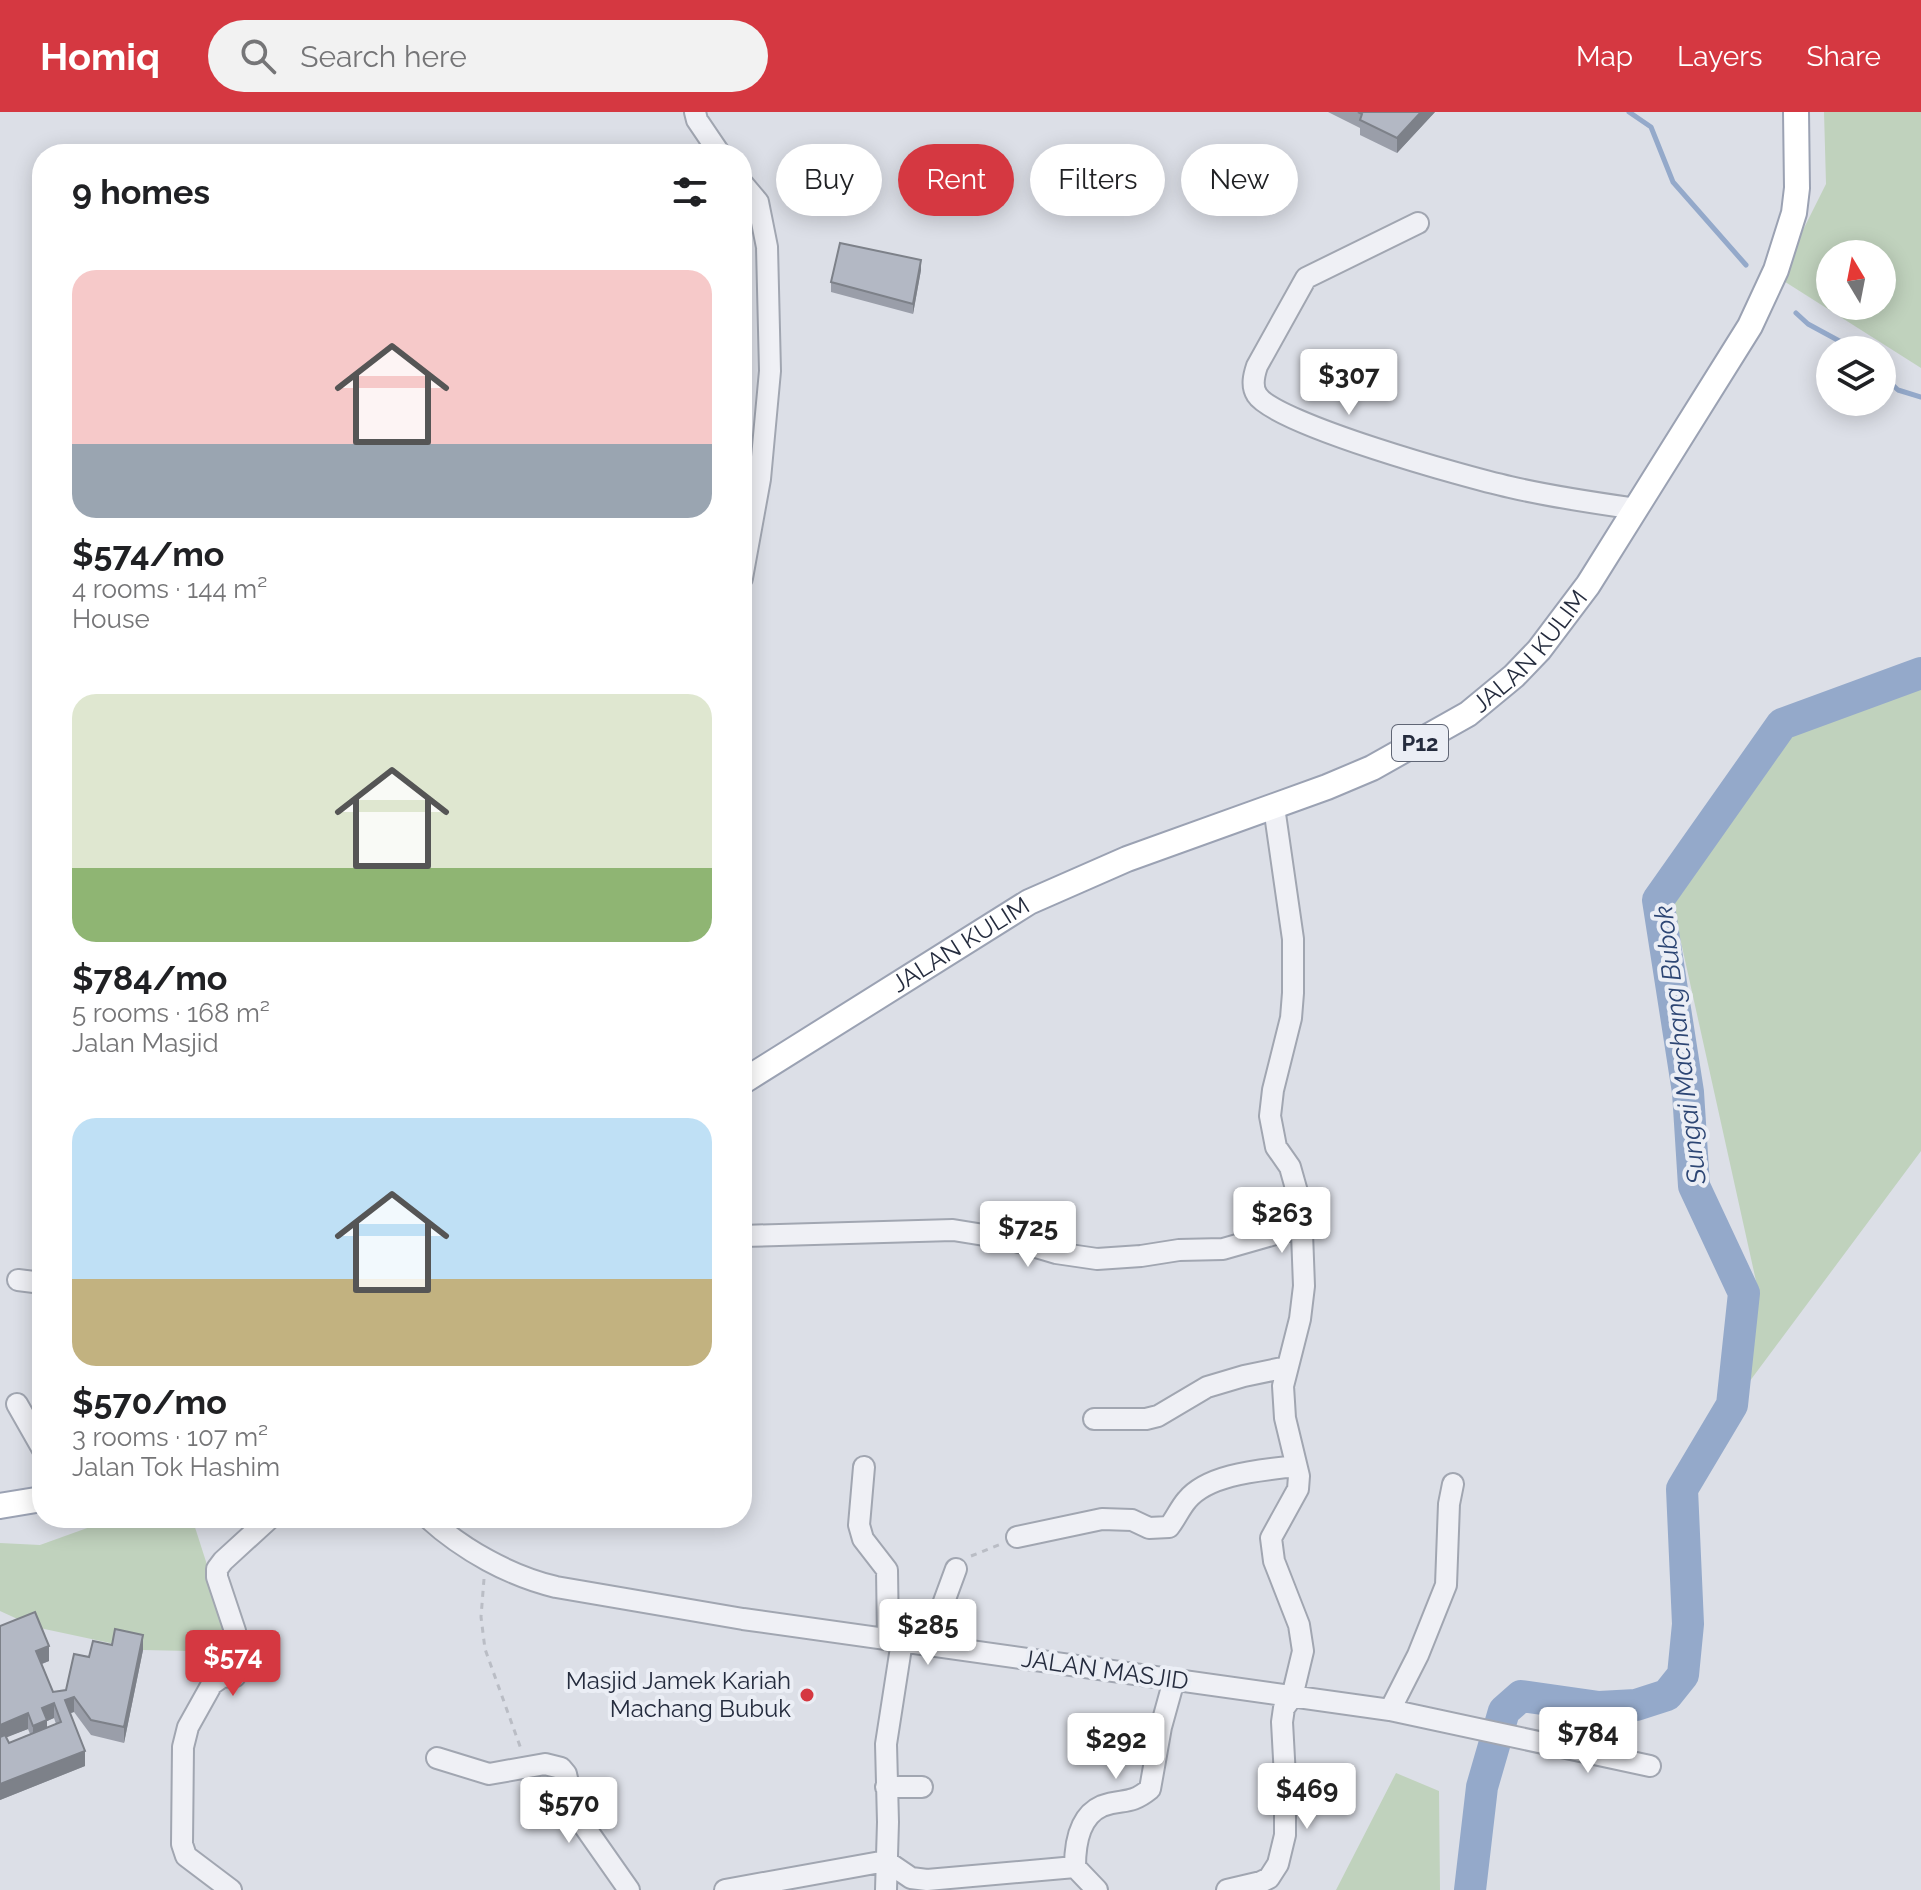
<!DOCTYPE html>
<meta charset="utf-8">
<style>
:root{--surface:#fff;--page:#f2f2f2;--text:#202124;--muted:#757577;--accent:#d53841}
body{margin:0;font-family:Raleway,sans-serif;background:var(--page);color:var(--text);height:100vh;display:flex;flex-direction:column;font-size:30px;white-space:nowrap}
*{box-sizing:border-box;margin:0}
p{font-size:26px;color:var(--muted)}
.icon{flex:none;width:44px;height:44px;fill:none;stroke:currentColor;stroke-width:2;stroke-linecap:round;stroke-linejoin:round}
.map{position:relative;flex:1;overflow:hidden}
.drawer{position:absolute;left:32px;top:32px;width:720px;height:1384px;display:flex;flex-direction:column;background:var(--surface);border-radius:32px;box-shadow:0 4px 20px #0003}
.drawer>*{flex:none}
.hud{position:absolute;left:776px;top:32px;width:760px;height:72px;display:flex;gap:16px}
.needle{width:52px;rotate:350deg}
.tools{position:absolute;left:1816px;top:128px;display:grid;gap:16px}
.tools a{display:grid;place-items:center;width:80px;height:80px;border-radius:50%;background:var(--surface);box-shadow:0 4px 20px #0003;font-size:40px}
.price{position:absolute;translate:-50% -68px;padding:0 18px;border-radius:8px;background:#fff;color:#222;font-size:26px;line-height:52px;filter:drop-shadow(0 2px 4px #0008)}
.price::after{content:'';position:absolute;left:50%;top:48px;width:24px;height:18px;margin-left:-12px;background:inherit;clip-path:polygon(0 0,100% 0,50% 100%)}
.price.active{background:var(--accent);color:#fff}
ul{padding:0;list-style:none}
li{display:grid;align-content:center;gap:16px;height:424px;padding:0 40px}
li span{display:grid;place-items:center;height:248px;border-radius:24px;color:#555}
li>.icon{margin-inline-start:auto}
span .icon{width:144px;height:144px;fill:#fffc;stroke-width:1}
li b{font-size:34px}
h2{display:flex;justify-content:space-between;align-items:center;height:96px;padding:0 40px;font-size:34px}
.pill{padding:0 28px;border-radius:36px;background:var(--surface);box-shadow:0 4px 20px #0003;font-size:28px;line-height:72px}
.pill.active{background:var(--accent);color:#fff}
header{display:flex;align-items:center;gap:48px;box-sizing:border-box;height:112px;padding:0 40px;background:var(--accent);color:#fff}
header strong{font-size:38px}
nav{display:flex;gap:44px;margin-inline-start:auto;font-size:28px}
.search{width:560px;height:72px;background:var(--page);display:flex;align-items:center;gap:20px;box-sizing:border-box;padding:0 28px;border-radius:44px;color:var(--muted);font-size:30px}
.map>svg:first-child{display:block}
.green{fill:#c0d2bd;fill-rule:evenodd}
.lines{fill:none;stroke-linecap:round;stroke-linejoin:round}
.stream{stroke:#94a9ca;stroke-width:5}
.river{stroke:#94a9ca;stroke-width:32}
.minor-casing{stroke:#a1a6b1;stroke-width:24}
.major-casing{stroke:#9ba2b3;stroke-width:28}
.path{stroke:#babdc5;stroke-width:3;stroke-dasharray:6 6;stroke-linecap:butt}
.minor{stroke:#eff0f5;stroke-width:20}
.major{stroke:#fff;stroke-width:24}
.wall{fill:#9a9ea9;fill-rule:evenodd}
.shaded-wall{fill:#7d8189}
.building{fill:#b3b8c4;stroke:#7d8189;stroke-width:2}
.poi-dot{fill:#d53841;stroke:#ebeef5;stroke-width:3}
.labels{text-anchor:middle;stroke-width:8;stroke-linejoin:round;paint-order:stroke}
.shield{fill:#ebeef5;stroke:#606675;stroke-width:2}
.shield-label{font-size:22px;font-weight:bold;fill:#252c3e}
.street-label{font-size:24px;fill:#252c3e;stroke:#ebeef5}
.poi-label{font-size:24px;fill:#252c3e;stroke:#ebeef5;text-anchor:end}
.water-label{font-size:26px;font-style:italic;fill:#2d4674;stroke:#ebeef5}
</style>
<header>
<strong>Homiq</strong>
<div class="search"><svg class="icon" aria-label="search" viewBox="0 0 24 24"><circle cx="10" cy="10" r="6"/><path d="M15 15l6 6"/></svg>Search here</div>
<nav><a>Map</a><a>Layers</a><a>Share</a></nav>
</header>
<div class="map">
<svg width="1921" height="1778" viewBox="0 0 1921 1778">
<rect width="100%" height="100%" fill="#dcdfe7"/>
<!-- green -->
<path class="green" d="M1824 0H1921V256L1779 166 1826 72ZM1830 142H1882V194H1830Z
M1921 572V1039L1732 1293 1758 1178 1673 794 1790 624Z
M115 1406H192L235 1540 143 1538 35 1515 0 1499V1431L40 1433Z
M1396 1661 1439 1679 1440 1778H1336Z"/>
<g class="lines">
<!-- stream -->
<path class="stream" d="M1629 0 1651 15 1673 70 1746 153
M1796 201 1808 212 1856 238
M1882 263 1898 278 1921 285"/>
<!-- river -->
<path class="river" d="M1470 1778 1482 1675 1504 1599 1521 1584 1599 1595 1636 1593 1667 1583 1683 1563 1688 1512 1682 1377 1732 1293 1744 1181 1694 1074 1688 980 1658 788 1782 612 1921 561"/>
<defs>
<path id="minor" d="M695 0 697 8 720 42
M742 71 758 90 767 135 770 259 760 367 742 466
M1418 111 1306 166 1257 254C1254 263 1251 274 1257 283 1275 312 1469 366 1510 375 1552 385 1595 391 1637 397
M742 1124 953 1118 1009 1127 1056 1141 1097 1147 1141 1144 1179 1138 1223 1137 1303 1114
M18 1168 42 1171
M17 1292 42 1336
M1094 1307H1146L1158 1304 1207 1275 1244 1264 1287 1255
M864 1355 859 1413 863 1427 887 1458 888 1527
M428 1406C463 1438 510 1464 556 1475L743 1507 1390 1598 1650 1654
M1017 1425 1102 1407 1132 1408 1149 1416 1169 1415C1176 1406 1180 1396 1187 1388 1209 1361 1264 1358 1296 1354
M928 1533 956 1457
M1390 1598 1418 1543 1446 1473 1449 1392 1453 1372
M437 1646 489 1662 545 1652 561 1656 566 1662 575 1701 629 1778
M886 1675H922
M231 1778 186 1744 182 1732 183 1635 188 1615 212 1572 222 1565 235 1564 242 1551 235 1519 217 1465V1457L223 1449 270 1406
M725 1778 886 1749 911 1766 927 1768 1075 1755
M886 1778 888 1710 886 1632 902 1529
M1097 1778 1075 1755C1075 1734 1079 1704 1102 1694 1123 1686 1129 1694 1150 1677L1161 1615 1174 1568
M1227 1778 1261 1770 1269 1766 1278 1752 1285 1723V1665L1282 1610 1284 1596 1292 1585 1303 1539 1299 1513 1274 1449 1271 1426 1298 1377 1299 1364 1285 1306 1283 1274 1300 1207 1304 1174 1301 1094 1290 1055 1276 1035 1270 1004 1273 978 1291 906 1293 881V827L1274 695"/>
<g id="major">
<path id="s1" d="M742 970 1029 790 1127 747 1327 675 1372 656 1468 602 1514 564 1539 538 1588 473 1750 214 1776 158 1794 101 1797 76 1796 0"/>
<path d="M0 1394 42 1387"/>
</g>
</defs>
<!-- minor casing -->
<use href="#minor" class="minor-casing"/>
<!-- major casing -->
<use href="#major" class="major-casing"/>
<!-- path -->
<path class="path" d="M971 1444 1001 1432
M484 1467 481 1505 485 1537 521 1637"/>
<!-- minor -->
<use href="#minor" class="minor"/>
<!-- major -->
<use href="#major" class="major"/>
</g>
<!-- wall -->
<path class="wall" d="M1328 0H1435L1397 41 1360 23V16Z
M921 158 913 202 831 180V170Z
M0 1514 49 1549 42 1552 53 1580 66 1578 89 1545 143 1538 124 1631 91 1623 74 1600 70 1601 85 1654 0 1688ZM54 1606 56 1612 47 1615V1609ZM28 1617 30 1622 9 1631 6 1625Z"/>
<!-- shaded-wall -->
<path class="shaded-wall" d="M1421 0H1435L1397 41V26Z
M921 148V158L913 202V192Z
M143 1523V1538L124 1631V1615Z
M49 1534V1549L36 1554V1539Z
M74 1585V1600L65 1603V1588Z
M54 1591V1606L47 1609V1623L33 1629V1614L42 1596Z
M28 1601V1617L0 1628V1613Z
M85 1639V1654L0 1688V1672Z"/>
<!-- building -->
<path class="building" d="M1358 0H1421L1397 26 1360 8 1362 2Z
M840 131 921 148 913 192 831 170Z
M35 1500 49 1534 36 1539 53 1580 66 1578 74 1542 89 1545 93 1529 112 1533 115 1517 143 1523 124 1615 91 1608 74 1585 65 1588 85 1639 0 1672V1625L5 1623 9 1631 61 1610 54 1591 42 1596 47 1608 33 1614 28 1601 0 1613V1514Z"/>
<!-- markers -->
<circle class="poi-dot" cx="807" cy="1583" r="8"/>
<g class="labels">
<!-- shield labels -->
<rect class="shield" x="1392" y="613" width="56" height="36" rx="6"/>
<g class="shield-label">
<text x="1420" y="639">P12</text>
</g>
<!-- street labels -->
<g class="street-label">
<text dy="8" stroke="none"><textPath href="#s1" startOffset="906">JALAN KULIM</textPath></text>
<text dy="8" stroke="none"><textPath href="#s1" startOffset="258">JALAN KULIM</textPath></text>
<text transform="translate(1105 1558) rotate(8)" y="8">JALAN MASJID</text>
</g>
<!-- poi labels -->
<g class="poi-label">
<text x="791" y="1577">Masjid Jamek Kariah<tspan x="791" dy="28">Machang Bubuk</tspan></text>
</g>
<!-- water labels -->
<g class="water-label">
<text transform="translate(1680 933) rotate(-97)" y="9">Sungai Machang Bubok</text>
</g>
</g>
</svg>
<div class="tools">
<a><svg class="needle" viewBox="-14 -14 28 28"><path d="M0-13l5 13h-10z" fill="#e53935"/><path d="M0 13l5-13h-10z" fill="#757577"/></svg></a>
<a><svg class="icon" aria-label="layers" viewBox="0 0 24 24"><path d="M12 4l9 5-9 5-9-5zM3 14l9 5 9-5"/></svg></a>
</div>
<b class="price" style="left:1349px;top:305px">$307</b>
<b class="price" style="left:1282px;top:1143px">$263</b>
<b class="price" style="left:1028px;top:1157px">$725</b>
<b class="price" style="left:928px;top:1555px">$285</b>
<b class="price active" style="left:233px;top:1586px">$574</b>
<b class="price" style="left:1588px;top:1663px">$784</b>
<b class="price" style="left:1116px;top:1669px">$292</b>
<b class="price" style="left:1307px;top:1719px">$469</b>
<b class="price" style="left:569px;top:1733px">$570</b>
<div class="hud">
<a class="pill">Buy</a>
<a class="pill active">Rent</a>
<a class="pill">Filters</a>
<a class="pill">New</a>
</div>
<section class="drawer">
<h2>9 homes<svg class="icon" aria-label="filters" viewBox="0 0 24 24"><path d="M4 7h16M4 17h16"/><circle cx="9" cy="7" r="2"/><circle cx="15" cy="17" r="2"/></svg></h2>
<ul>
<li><span style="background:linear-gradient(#f6c9c9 70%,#9aa5b1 0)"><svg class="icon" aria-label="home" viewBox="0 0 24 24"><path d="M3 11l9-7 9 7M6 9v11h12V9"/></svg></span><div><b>$574/mo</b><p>4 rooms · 144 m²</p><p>House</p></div></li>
<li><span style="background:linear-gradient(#dfe7d0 70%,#8fb573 0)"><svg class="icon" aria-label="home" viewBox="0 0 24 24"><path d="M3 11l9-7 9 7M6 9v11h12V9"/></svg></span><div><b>$784/mo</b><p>5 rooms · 168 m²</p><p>Jalan Masjid</p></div></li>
<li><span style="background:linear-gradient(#bfe0f5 65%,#c2b280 0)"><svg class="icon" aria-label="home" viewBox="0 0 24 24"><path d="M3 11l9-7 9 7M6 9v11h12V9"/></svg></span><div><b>$570/mo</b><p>3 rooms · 107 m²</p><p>Jalan Tok Hashim</p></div></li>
</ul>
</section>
</div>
